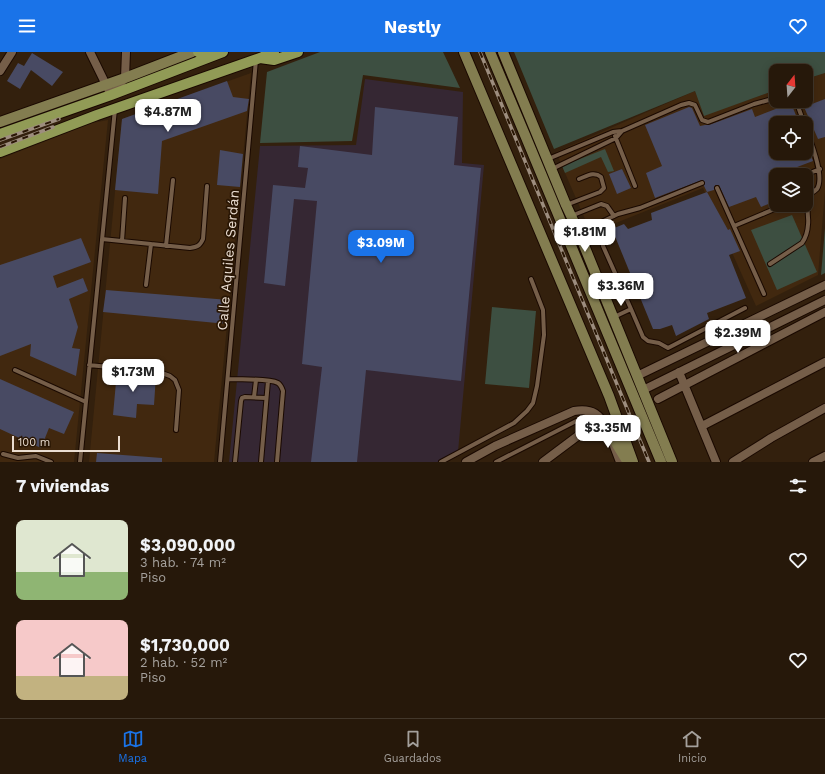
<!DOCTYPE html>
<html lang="es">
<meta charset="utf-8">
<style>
:root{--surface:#26180a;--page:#322518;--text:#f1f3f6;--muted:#a4a09c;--line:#42372b;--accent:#1a73e8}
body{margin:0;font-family:"Work Sans",sans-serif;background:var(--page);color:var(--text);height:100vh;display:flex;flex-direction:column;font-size:15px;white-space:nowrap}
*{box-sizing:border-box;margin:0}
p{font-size:13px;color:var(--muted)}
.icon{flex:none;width:22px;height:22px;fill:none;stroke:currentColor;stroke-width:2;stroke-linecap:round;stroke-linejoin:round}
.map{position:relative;height:410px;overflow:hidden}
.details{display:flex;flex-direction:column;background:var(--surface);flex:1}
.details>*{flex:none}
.needle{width:26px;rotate:17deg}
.buttons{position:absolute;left:769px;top:12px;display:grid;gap:8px}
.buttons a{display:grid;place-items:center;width:44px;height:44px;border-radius:8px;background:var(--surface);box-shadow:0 2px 10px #0003,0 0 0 1px var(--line);font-size:20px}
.scale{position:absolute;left:12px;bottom:10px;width:108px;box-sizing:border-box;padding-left:4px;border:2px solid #eaddd1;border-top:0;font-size:11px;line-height:14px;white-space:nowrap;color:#eaddd1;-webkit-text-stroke:3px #291604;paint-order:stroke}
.price{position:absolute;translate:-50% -34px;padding:0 9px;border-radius:8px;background:#fff;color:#222;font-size:13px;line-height:26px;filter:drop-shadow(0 1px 2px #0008)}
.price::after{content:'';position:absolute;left:50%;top:24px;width:12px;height:9px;margin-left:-6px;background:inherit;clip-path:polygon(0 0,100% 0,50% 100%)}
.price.selected{background:var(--accent);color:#fff}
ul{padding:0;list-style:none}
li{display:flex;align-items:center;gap:12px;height:100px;padding:0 16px}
li span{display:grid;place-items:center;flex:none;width:112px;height:80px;border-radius:8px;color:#555}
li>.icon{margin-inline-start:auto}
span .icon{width:48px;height:48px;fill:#fffc;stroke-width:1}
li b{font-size:17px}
h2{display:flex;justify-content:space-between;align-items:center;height:48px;padding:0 16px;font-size:17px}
header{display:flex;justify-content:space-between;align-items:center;height:52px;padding:0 16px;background:var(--accent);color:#fff;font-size:18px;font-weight:700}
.dock{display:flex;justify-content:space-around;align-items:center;height:56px;border-top:1px solid var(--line);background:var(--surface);font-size:11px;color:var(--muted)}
.dock a{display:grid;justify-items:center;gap:2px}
.dock .selected{color:var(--accent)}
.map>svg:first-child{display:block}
.commercial{fill:#352733}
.built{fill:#41280f;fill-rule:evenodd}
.green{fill:#3d4f41}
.building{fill:#484a63}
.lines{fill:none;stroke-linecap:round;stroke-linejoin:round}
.lane-casing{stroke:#1a0900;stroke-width:6}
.street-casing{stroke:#1a0900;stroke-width:10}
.secondary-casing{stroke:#1a0900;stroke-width:12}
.primary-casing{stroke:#1a0900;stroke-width:12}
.lane{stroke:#755e49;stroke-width:4}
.street{stroke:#755e49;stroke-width:8}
.secondary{stroke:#837d50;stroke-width:10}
.primary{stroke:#919b56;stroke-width:10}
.rail-casing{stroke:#9d8d7e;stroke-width:3.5}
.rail{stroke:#291604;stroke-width:2;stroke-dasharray:6;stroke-linecap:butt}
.labels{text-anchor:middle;stroke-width:3.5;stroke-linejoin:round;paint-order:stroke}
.street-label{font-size:14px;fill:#eaddd1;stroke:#291604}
</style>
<header><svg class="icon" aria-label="menu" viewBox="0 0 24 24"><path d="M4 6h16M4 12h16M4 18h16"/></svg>Nestly<svg class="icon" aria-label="heart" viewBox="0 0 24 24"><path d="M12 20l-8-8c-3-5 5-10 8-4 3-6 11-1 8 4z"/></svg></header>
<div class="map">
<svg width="825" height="410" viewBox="0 0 825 410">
<rect width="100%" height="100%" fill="#33200d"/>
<!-- commercial -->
<path class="commercial" d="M365 27 463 40 462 111 484 113 458 400 438 410H229L260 94 356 93Z"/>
<!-- built -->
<path class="built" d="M251 21 214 410H89L122 67Z
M825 21V139L818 223 756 254 703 136 591 181 556 100 695 39 704 63 776 38V49H806V27ZM776 71H806V101H776ZM776 123H806V153H776Z
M108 68 74 410H0V107L92 71Z"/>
<!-- green -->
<path class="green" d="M320 0H443L460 36 363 23 352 89 260 91 267 20Z
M514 0H825V21L806 27V19H776V38L704 64 695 39 554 97Z
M605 97 614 119 608 120 601 105 565 121 562 114Z
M792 163 817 220 777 238 751 178Z
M825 176V221L821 223Z
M492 255 536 259 529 336 485 332Z"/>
<!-- building -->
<path class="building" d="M32 1 63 20 52 34 31 18 20 37 7 29 18 11 24 14Z
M227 29 233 45 249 47 247 59 162 89 158 142 115 138 122 67Z
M825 47V85L818 87 804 55Z
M791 51 799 71H776V101H810L813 109 776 123V149L761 155 756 145 729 155 719 133H715L714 138 707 140 728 178 730 177 740 199 729 203 746 246 707 261 709 267 676 284 672 273 660 277H653L612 177 624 172 628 177 652 168 651 161 707 140 704 134 705 130 702 128 655 146 646 121 662 114 645 73 689 55 692 56 700 74 705 73H709L752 57 755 65Z
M375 55 458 65 454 113 481 116 461 329 366 318 357 410H311L322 315 302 312 317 149 294 147 285 234 264 231 273 133 305 136 308 116 298 115 300 94 372 103Z
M220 98 243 102 240 135 217 133Z
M622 117 631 136 617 142 609 122Z
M81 186 91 210 53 224 57 236 83 226 88 239 69 247 78 275 72 296 80 297 76 324 30 304 31 292 0 304V213Z
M106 238 229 248 227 272 103 260Z
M117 319 156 323 154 353 137 352 136 366 113 363Z
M0 327 74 360 64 382 49 376 41 396 0 377Z
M97 401 162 406V410H96Z"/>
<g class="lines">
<defs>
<path id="lane" d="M796 49 804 71
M806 76C811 90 825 125 817 137 814 140 810 142 806 143
M615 84 635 134
M548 107 613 80 622 79 681 53 689 51 695 53 702 68 708 70 754 52 776 46
M552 117 616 86 622 79
M805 123 820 117
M717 136 764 242
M566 153 600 140 604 136 601 125C594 119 587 124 579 127
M571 164 601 152 607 154 614 164
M734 174 784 153
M579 181 618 162 640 156 702 131
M606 181 602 185 603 194 631 257 614 265
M102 187 190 196C197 195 200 194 203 187L207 134
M122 189 125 146
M166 194 173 128
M770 212 802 191C810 180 809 163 806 151
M146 233 151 192
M631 257 643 285 648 289 659 291 668 296 745 256
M89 313 159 320 170 324 175 328 179 338 176 378
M15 318 86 350
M228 327C240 328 268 326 278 331 281 333 282 336 283 339L277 410
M254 345 256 328
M3 402 18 406 36 404 51 410
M80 410 115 57
M220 410 256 8
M235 410 241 349 242 346 245 345 266 346
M261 410 268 329
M441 410 514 371 527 359 533 351 537 334 544 283 543 258 531 227
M496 410 592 361"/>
<path id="street" d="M90 0 111 43 125 26 126 0
M0 19 12 0
M679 320 716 410
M637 324 825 233
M643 338 825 248
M658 347 825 260
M702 374 825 310
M614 394 620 410
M466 410 495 394 574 359C592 356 601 362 607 378
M543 410 587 377 605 373 620 374
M733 410 771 386 825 356
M813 410 825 404"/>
<path id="secondary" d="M464 0 609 344 633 410
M490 0 525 83 661 410
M503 0 566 153 579 181 672 410
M0 70 125 26 192 0
M605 373 627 409"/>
<path id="primary" d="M198 0 215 1
M260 6 274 8 298 0
M0 82 111 43 223 0
M0 100 97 63 260 6 274 0"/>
</defs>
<!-- lane casing -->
<use href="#lane" class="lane-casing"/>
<!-- street casing -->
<use href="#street" class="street-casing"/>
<!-- secondary casing -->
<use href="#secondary" class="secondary-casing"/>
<!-- primary casing -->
<use href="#primary" class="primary-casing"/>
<!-- lane -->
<use href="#lane" class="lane"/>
<!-- street -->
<use href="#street" class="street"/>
<!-- secondary -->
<use href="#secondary" class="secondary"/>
<!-- primary -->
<use href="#primary" class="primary"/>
<defs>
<path id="rail" d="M480 0 649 410
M0 88 59 67
M0 95 53 75"/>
</defs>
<!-- rail casing -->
<use href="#rail" class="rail-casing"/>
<!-- rail -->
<use href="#rail" class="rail"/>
</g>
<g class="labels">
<!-- street labels -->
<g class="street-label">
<text transform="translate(228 208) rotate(-85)" y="5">Calle Aquiles Serdán</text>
</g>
</g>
</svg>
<div class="buttons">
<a><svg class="needle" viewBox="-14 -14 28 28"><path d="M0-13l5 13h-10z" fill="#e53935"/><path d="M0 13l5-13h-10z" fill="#a4a09c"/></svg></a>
<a><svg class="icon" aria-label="locate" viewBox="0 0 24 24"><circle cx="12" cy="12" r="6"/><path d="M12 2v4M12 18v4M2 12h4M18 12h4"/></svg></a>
<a><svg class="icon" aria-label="layers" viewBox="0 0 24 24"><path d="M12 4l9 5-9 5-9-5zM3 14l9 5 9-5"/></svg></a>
</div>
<div class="scale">100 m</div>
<b class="price" style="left:168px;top:81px">$4.87M</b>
<b class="price" style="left:585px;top:201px">$1.81M</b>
<b class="price selected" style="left:381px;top:212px">$3.09M</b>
<b class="price" style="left:621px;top:255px">$3.36M</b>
<b class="price" style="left:738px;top:302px">$2.39M</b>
<b class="price" style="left:133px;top:341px">$1.73M</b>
<b class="price" style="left:608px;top:397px">$3.35M</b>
</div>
<section class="details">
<h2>7 viviendas<svg class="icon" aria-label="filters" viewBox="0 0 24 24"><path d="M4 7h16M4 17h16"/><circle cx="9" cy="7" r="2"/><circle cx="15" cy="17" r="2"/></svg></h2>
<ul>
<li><span style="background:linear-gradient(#dfe7d0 65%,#8fb573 0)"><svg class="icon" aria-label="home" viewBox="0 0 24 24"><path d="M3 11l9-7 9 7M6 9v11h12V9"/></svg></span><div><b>$3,090,000</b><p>3 hab. · 74 m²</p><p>Piso</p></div><svg class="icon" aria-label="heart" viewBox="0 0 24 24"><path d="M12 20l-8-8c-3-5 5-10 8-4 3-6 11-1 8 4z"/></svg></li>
<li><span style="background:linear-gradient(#f6c9c9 70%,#c2b280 0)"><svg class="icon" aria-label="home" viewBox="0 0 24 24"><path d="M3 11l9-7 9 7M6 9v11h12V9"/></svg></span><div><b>$1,730,000</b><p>2 hab. · 52 m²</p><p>Piso</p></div><svg class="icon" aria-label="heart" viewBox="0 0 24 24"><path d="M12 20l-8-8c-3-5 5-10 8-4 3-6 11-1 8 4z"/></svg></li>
</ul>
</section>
<nav class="dock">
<a class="selected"><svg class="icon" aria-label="map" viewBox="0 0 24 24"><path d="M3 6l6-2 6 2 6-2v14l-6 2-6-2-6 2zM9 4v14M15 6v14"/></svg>Mapa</a>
<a><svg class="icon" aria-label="saved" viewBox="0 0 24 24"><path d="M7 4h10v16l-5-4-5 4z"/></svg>Guardados</a>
<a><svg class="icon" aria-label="home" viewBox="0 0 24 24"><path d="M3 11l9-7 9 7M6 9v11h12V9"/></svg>Inicio</a>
</nav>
